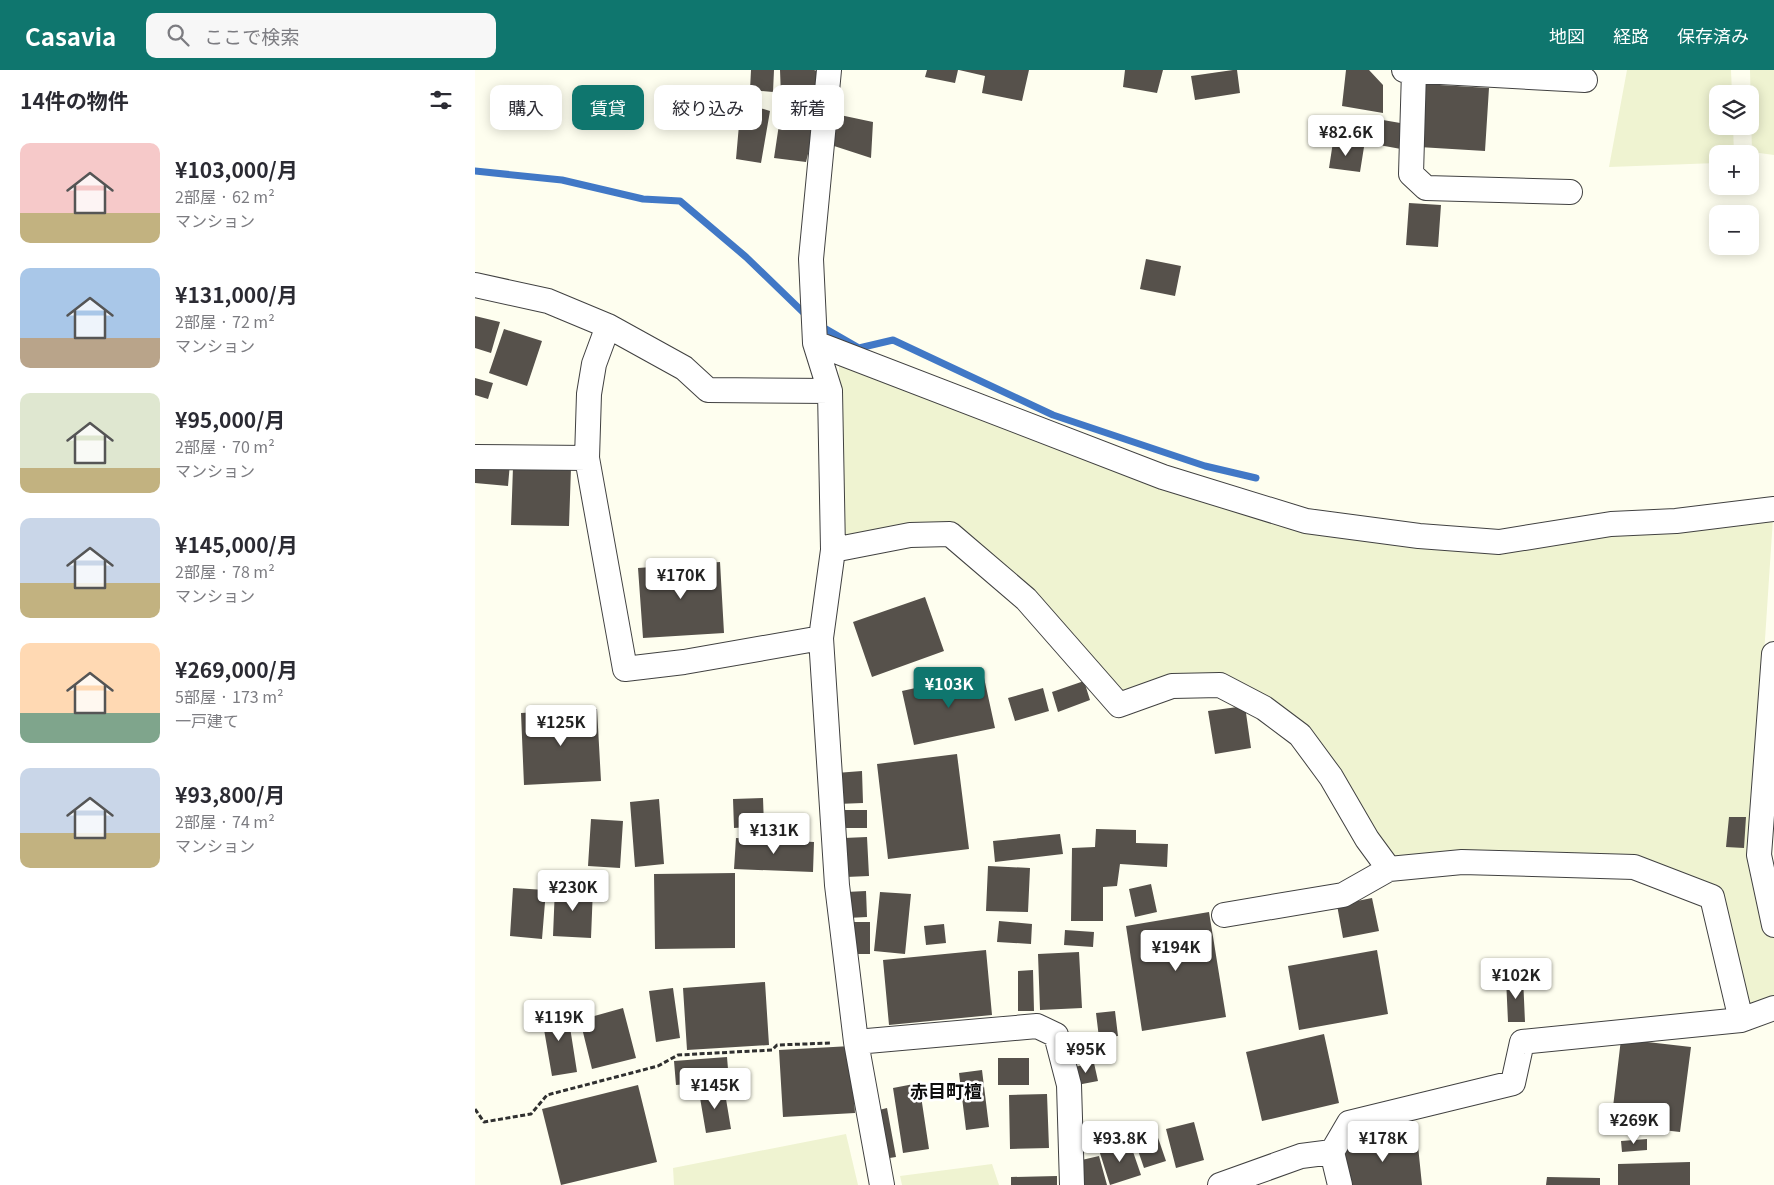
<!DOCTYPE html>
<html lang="ja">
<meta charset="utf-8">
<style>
:root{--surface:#fff;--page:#f7f7f7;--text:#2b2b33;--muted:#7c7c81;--accent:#0f766e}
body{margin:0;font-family:Georgia,"Noto Sans JP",serif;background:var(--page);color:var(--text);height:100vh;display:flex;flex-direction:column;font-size:19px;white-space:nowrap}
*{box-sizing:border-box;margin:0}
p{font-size:16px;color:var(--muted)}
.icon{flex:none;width:28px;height:28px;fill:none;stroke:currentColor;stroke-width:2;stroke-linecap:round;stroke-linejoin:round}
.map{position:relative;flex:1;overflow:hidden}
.drawer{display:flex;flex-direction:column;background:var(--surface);width:475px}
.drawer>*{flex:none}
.banner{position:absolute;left:15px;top:15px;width:475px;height:45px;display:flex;gap:10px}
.controls{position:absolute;left:1234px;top:15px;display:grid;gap:10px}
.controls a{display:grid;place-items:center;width:50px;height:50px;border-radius:10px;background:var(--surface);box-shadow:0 2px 12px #0003;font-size:25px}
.price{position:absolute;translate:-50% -42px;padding:0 11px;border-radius:5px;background:#fff;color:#222;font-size:16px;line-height:32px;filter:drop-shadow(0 1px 2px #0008)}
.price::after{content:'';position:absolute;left:50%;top:30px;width:15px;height:11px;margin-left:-8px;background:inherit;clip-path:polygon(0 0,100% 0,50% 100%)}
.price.active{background:var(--accent);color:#fff}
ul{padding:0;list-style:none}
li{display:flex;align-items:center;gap:15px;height:125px;padding:0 20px}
li span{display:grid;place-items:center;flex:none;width:140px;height:100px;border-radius:10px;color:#555}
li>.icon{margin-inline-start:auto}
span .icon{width:60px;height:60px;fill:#fffc;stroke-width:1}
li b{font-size:21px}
h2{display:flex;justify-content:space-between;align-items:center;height:60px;padding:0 20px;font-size:21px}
.pill{padding:0 18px;border-radius:10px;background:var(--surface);box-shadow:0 2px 12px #0003;font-size:18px;line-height:45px}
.pill.active{background:var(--accent);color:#fff}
header{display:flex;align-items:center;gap:30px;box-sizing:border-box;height:70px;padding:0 25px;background:var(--accent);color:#fff}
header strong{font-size:24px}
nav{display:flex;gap:28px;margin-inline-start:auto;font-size:18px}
.search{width:350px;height:45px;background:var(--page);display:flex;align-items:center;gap:12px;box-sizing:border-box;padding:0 18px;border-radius:10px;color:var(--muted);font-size:19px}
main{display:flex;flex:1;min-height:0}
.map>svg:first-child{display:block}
.farmland{fill:#eff3d1}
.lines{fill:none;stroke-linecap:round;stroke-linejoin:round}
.stream{stroke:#4178c6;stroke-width:7}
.building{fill:#56514b}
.minor-casing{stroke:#414141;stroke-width:26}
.path{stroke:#303030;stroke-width:3;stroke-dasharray:5 2.5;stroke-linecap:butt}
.minor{stroke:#fff;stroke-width:24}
.labels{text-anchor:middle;stroke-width:5;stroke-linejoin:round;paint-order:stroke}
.quarter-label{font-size:18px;font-weight:bold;fill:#0e0e0e;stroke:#fff}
</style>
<header>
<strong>Casavia</strong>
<div class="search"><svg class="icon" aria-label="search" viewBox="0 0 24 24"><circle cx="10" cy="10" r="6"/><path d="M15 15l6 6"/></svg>ここで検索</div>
<nav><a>地図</a><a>経路</a><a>保存済み</a></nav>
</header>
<main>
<section class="drawer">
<h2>14件の物件<svg class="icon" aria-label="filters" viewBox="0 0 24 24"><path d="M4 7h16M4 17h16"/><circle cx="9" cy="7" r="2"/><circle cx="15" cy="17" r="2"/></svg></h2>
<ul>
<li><span style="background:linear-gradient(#f6c9c9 70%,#c2b280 0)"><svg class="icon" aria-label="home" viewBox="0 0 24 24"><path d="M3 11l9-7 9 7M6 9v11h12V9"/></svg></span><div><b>¥103,000/月</b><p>2部屋 · 62 m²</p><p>マンション</p></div></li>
<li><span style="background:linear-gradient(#a9c7e8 70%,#b9a48a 0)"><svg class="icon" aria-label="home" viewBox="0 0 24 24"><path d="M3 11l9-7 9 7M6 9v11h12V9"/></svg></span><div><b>¥131,000/月</b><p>2部屋 · 72 m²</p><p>マンション</p></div></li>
<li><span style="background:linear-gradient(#dfe7d0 75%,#c2b280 0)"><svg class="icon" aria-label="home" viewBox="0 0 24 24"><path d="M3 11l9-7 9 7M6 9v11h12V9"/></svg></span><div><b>¥95,000/月</b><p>2部屋 · 70 m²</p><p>マンション</p></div></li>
<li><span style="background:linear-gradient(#c9d6e8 65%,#c2b280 0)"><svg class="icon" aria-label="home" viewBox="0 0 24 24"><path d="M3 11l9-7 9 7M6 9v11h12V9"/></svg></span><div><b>¥145,000/月</b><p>2部屋 · 78 m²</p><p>マンション</p></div></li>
<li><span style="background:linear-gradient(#ffd9b3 70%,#7fa58c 0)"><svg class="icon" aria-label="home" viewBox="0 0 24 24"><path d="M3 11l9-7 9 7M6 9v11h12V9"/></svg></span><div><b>¥269,000/月</b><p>5部屋 · 173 m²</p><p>一戸建て</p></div></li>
<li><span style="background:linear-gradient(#c9d6e8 65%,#c2b280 0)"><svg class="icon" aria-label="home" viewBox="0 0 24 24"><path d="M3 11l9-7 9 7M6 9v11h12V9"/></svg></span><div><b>¥93,800/月</b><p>2部屋 · 74 m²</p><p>マンション</p></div></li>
</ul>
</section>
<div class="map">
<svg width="1299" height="1115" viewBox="0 0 1299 1115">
<rect width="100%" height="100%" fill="#fefeef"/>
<!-- farmland -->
<path class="farmland" d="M1152 0H1256L1257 24H1242V56H1258L1259 84H1242V93L1134 97Z
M1275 0H1299V85L1277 82Z
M364 288 686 413 1025 478 1298 448 1276 782 1291 856 1299 868V932L1270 943 1240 821 1158 786 917 791 789 626 645 625 479 456 365 469Z
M371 1064 383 1115H199L198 1098Z
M517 1094 524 1115H427L425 1106Z"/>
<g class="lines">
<!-- stream -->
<path class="stream" d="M0 101 87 110 168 129 205 131 271 187 332 246
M344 255 384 278 418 270 578 345 730 396 781 408"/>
</g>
<!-- building -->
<path class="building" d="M276 0H299L298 22 275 20Z
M305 0H339L345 2 343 29 306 27Z
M452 0H483L480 13 450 7Z
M484 0H554L547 31 507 23 510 6Z
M650 0H688L682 23 648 17Z
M758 0H762L765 23 720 30 716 6Z
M871 0H894L908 15V43L867 36Z
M948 14 1014 18 1010 81 944 77Z
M266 32 295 41 286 93 261 89Z
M306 41 342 48 331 92 299 88Z
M365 45 398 52 396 88 356 75Z
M908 50 931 54 926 79 904 75Z
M858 72 889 77 885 102 854 98Z
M934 133 966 135 963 177 931 175Z
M671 189 706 196 700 226 665 219Z
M0 246 25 252 16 283 0 278Z
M29 259 67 271 52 316 14 303Z
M0 308 18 313 13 329 0 325Z
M0 389 35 393 33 416 0 413Z
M38 397 96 398 94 456 36 455Z
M245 492 249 563 168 568 163 498Z
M450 527 469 581 397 607 378 552Z
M508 603 520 658 439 675 427 621Z
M609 611 615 630 583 642 577 622Z
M568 618 574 641 540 651 533 628Z
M770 636 776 678 740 684 733 641Z
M122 639 126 711 49 715 46 643Z
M482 684 494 779 413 789 402 694Z
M387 701 388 733 362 734 361 703Z
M288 728 289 756 259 758 258 729Z
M184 729 189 794 160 797 155 732Z
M368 740H392V758H368Z
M1254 747H1271L1269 778 1251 777Z
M116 749 148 751 145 798 113 796Z
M621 759 661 760V773L693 774 692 797 645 794 642 816 628 817V851H596L597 778 620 777Z
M585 764 588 784 520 792 518 771Z
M392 767 394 806 371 807 369 768Z
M261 768 339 772 338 802 259 799Z
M513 796 555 798 553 842 511 841Z
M260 803V878L180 879 179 804Z
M676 814 682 842 660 847 654 819Z
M80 817 118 818 116 868 78 866Z
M38 818 71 820 67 869 35 866Z
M391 821 392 847 372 848 371 822Z
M405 822 436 824 430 884 399 881Z
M897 828 904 861 868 868 862 835Z
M734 842 751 947 667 961 651 856Z
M524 851 557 854 556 874 522 872Z
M375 852H395V884H375Z
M469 854 471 873 451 875 449 856Z
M590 860 619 862 618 877 589 875Z
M511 880 517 945 414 955 408 890Z
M902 880 913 944 824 960 813 896Z
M604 882 607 938 565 940 563 884Z
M558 900 559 941H543V901Z
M1048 907 1050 952H1033L1031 908Z
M290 912 294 975 212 980 208 918Z
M198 918 205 968 181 972 174 921Z
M92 938 102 1002 77 1006 66 942Z
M148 938 161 988 117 999 105 950Z
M640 941 643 966 624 968 621 943Z
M849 964 864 1033 787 1051 771 982Z
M1146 969 1216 977 1205 1062 1136 1054Z
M376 976 380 1043 308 1047 304 980Z
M252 987 254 1011 201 1015 199 991Z
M523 988H554V1015H523Z
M619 993 623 1011 602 1015 599 997Z
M507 1000 514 1057 491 1060 484 1003Z
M444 1013 454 1079 428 1083 418 1018Z
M163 1015 182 1092 86 1115 67 1039Z
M249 1017 256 1059 231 1063 224 1022Z
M572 1024 574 1078 535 1079 534 1025Z
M412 1038 421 1087 408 1089 400 1041Z
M719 1052 729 1090 701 1098 691 1059Z
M680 1059 691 1091 669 1098 658 1066Z
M942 1066 947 1115H871L867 1075Z
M1172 1069V1080L1147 1082 1146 1071Z
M654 1070 666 1105 635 1115 624 1080Z
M624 1086 632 1115H604L598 1092Z
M1215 1092V1115H1143V1094Z
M582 1106V1115H536V1107Z
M1072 1107 1125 1108V1115H1071Z"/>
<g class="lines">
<defs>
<path id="minor" d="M354 0 336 189 340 273 355 321 358 480 346 568 362 815 381 972 407 1115
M929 0 1110 10
M939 1 936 104 951 118 1095 122
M0 215 73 231 133 256 209 298 233 320 355 321
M340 273 688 407 831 451 944 466 1024 472 1136 454 1201 451 1299 439
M0 387 112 388 150 599 209 592 346 568
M112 388 114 324 119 294 133 256
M358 480 435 465 475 464 551 529 644 635 697 616 745 615 789 638 825 665 856 707 892 769 914 799 987 792 1159 797 1237 827 1266 950
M1299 584 1284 785 1299 855
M749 845 868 825 914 799
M381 972 562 956 581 965 594 1015 597 1115
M745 1115 826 1086 857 1082
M865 1115 857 1082 874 1053 1038 1013 1047 972 1266 950 1299 938"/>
</defs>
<!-- minor casing -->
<use href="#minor" class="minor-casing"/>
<!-- path -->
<path class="path" d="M0 1039 9 1052 56 1044 72 1025 183 996 203 985 297 980 302 975 357 973"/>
<!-- minor -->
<use href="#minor" class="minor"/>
</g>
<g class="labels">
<!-- quarter labels -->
<g class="quarter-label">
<text x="471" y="1028">赤目町檀</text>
</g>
</g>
</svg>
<div class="controls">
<a><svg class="icon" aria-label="layers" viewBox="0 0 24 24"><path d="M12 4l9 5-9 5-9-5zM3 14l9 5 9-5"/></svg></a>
<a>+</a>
<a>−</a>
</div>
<b class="price" style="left:871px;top:87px">¥82.6K</b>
<b class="price" style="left:206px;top:530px">¥170K</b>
<b class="price active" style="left:474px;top:639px">¥103K</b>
<b class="price" style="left:86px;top:677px">¥125K</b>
<b class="price" style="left:299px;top:785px">¥131K</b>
<b class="price" style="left:98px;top:842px">¥230K</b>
<b class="price" style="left:701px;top:902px">¥194K</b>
<b class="price" style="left:1041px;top:930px">¥102K</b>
<b class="price" style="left:84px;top:972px">¥119K</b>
<b class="price" style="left:611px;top:1004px">¥95K</b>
<b class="price" style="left:240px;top:1040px">¥145K</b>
<b class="price" style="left:1159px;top:1075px">¥269K</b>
<b class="price" style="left:645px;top:1093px">¥93.8K</b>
<b class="price" style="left:908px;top:1093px">¥178K</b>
<div class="banner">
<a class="pill">購入</a>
<a class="pill active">賃貸</a>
<a class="pill">絞り込み</a>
<a class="pill">新着</a>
</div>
</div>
</main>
